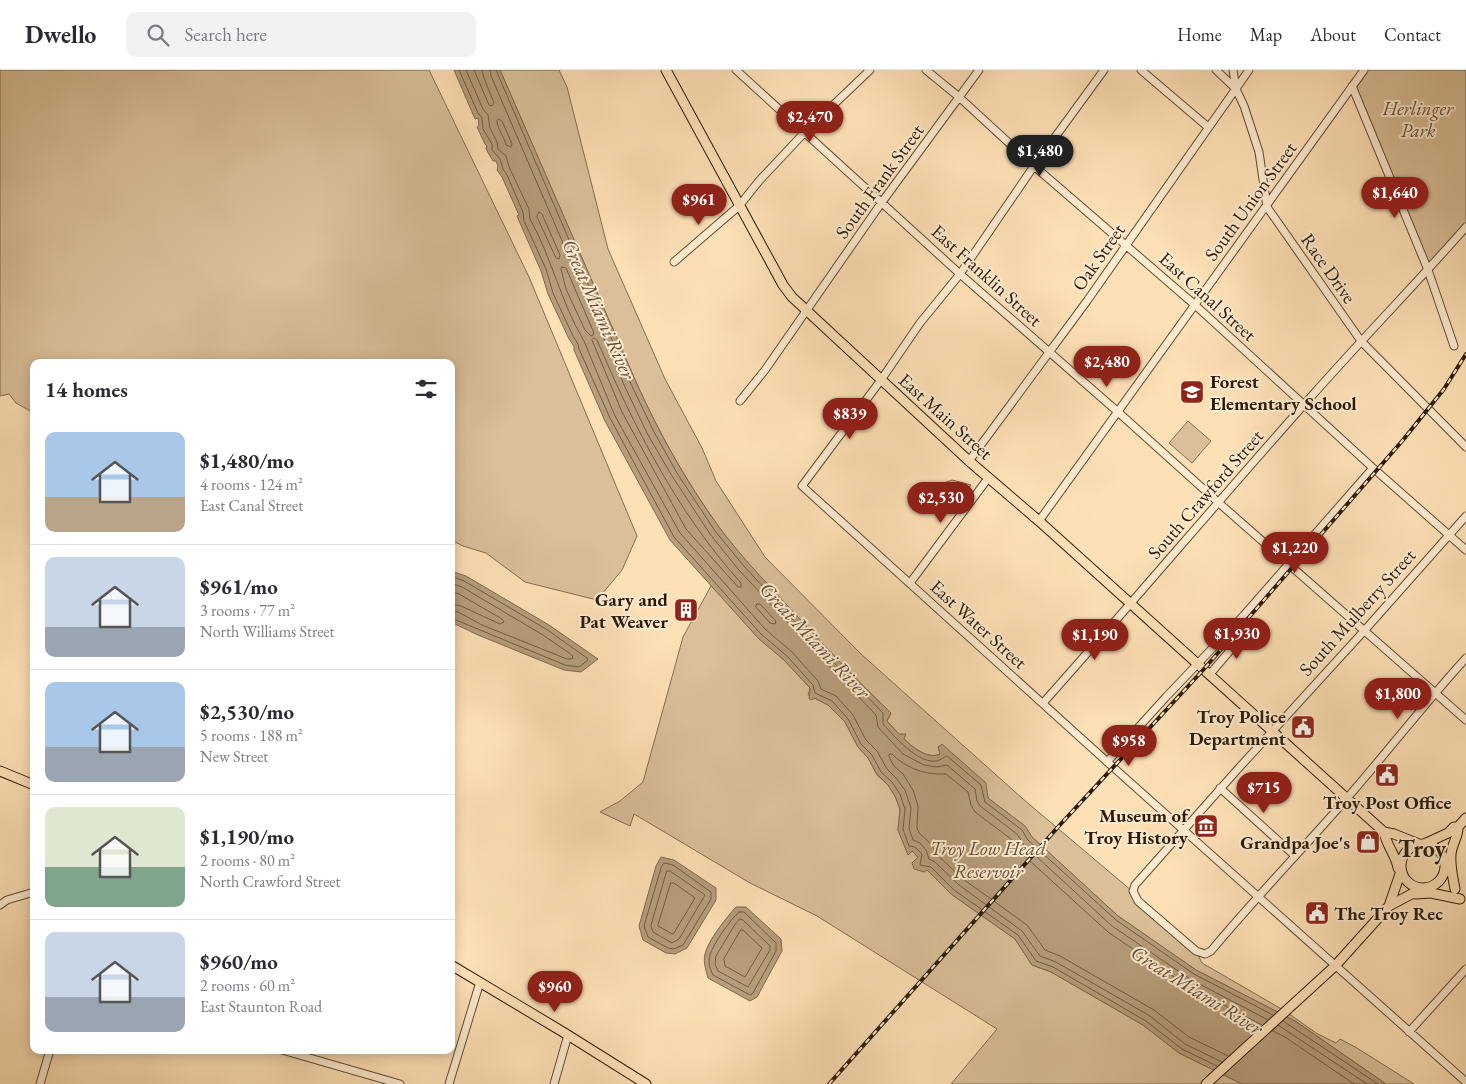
<!DOCTYPE html>
<meta charset="utf-8">
<style>
:root{--surface:#fff;--page:#f2f2f3;--text:#2b2b33;--muted:#7c7c81;--line:#e1e1e2;--accent:#8f2418}
body{margin:0;font-family:"EB Garamond",serif;background:var(--page);color:var(--text);height:100vh;display:flex;flex-direction:column;font-size:19px;white-space:nowrap}
*{box-sizing:border-box;margin:0}
p{font-size:16px;color:var(--muted)}
.icon{flex:none;width:28px;height:28px;fill:none;stroke:currentColor;stroke-width:2;stroke-linecap:round;stroke-linejoin:round}
.map{position:relative;flex:1;overflow:hidden}
.side{position:absolute;left:30px;top:289px;width:425px;height:695px;display:flex;flex-direction:column;background:var(--surface);border-radius:10px;box-shadow:0 2px 12px #0003}
.side>*{flex:none}
.price{position:absolute;translate:-50% -42px;padding:0 11px;border-radius:18px;background:var(--accent);color:#fff;font-size:16px;line-height:32px;filter:drop-shadow(0 1px 2px #0008)}
.price::after{content:'';position:absolute;left:50%;top:30px;width:15px;height:11px;margin-left:-8px;background:inherit;clip-path:polygon(0 0,100% 0,50% 100%)}
.price.active{background:#222;color:#fff}
ul{padding:0;list-style:none}
li{display:flex;align-items:center;gap:15px;height:125px;padding:0 15px}
li+li{border-top:1px solid var(--line)}
li span{display:grid;place-items:center;flex:none;width:140px;height:100px;border-radius:10px;color:#555}
li>.icon{margin-inline-start:auto}
span .icon{width:60px;height:60px;fill:#fffc;stroke-width:1}
li b{font-size:21px}
h2{display:flex;justify-content:space-between;align-items:center;height:60px;padding:0 15px;font-size:21px}
header{display:flex;align-items:center;gap:30px;box-sizing:border-box;height:70px;padding:0 25px;background:var(--surface);border-bottom:1px solid var(--line)}
header strong{font-size:24px}
nav{display:flex;gap:28px;margin-inline-start:auto;font-size:18px}
.search{width:350px;height:45px;background:var(--page);display:flex;align-items:center;gap:12px;box-sizing:border-box;padding:0 18px;border-radius:10px;color:var(--muted);font-size:19px}
.map>svg:first-child{display:block}
.green{fill:#dabf99;stroke:#846d51}
.water{fill:#b79d7b;stroke:#80694d}
.lines{fill:none;stroke-linecap:round;stroke-linejoin:round}
.shore{stroke:#725c42;stroke-width:1}
.minor-casing{stroke:#614c34;stroke-width:9}
.major-casing{stroke:#2d1b09;stroke-width:11}
.minor{stroke:#feebd0;stroke-width:7}
.major{stroke:#fee0b6;stroke-width:9}
.rail-casing{stroke:#2d1b09;stroke-width:4}
.rail{stroke:#feebd0;stroke-width:2;stroke-dasharray:5.5;stroke-linecap:butt}
.labels{text-anchor:middle;stroke-width:4;stroke-linejoin:round;paint-order:stroke}
.park-label{font-size:19px;font-style:italic;fill:#614c34;stroke:#feebd0}
.street-label{font-size:19px;fill:#2d1b09;stroke:#feebd0}
.poi-label{font-size:19px;font-weight:bold;fill:#2d1b09;stroke:#feebd0;text-anchor:end}
.water-label{font-size:20px;font-style:italic;fill:#644f37;stroke:#feebd0}
.district-label{font-size:24px;font-weight:bold;fill:#2d1b09;stroke:#feebd0}
</style>
<header>
<strong>Dwello</strong>
<div class="search"><svg class="icon" aria-label="search" viewBox="0 0 24 24"><circle cx="10" cy="10" r="6"/><path d="M15 15l6 6"/></svg>Search here</div>
<nav><a>Home</a><a>Map</a><a>About</a><a>Contact</a></nav>
</header>
<div class="map">
<svg width="1466" height="1014" viewBox="0 0 1466 1014">
<rect width="100%" height="100%" fill="#fee0b6"/>
<filter id="stains"><feTurbulence type="fractalNoise" baseFrequency=".004" numOctaves="4"/><feColorMatrix values="0 0 0 0 .2 0 0 0 0 .09 0 0 0 0 .02 0 0 0 .5 -.17"/></filter>
<radialGradient id="worn" r=".72"><stop offset=".6" stop-color="#630" stop-opacity="0"/><stop offset="1" stop-color="#630" stop-opacity=".3"/></radialGradient>
<!-- green -->
<path class="green" d="M0 0H429L529 207 637 466 622 500 597 530 525 512 486 483 463 476 451 470V292H34V343L16 333 9 324 0 326Z
M500 0H559L567 17 608 179 665 309 702 378 716 411 765 487 861 584 1023 729 1132 821 1138 831 1196 881 1202 893 1285 941 1316 963 1336 973 1340 969 1357 978 1414 1014H1386L1295 951 1196 900 1118 846 1032 767 1025 756 988 728 985 713 942 675 939 677 940 684C923 693 897 662 887 651L891 643C854 608 820 571 785 534 762 509 739 484 719 457 686 411 659 363 636 312Z
M1364 0H1466V165L1462 161 1428 200 1352 16Z
M1188 351 1211 371 1192 393 1169 373Z
M952 410 971 415 959 432 933 417Z
M711 516 731 536 758 568 784 590 810 618 808 625 828 635 845 652 858 677 868 688 877 705 888 715 895 726 900 739 898 760 908 784 913 781 927 800 951 824 1015 869 1032 895 1051 902 1143 955 1179 983 1242 1014H951L997 959 817 846 750 813 634 744 630 756 600 742 620 731 643 712 683 567Z"/>
<!-- water -->
<path class="water" d="M454 0H500L636 312C659 363 686 412 719 457 739 484 763 509 786 534 820 571 854 608 891 643L887 651 899 664H906L904 669C912 677 928 690 940 684L938 677 942 674 986 713 988 728 1025 756 1032 767 1118 846 1196 900 1295 951 1386 1014H1242L1179 983 1143 955 1051 902 1032 895 1015 869 951 824 927 800 924 802 914 799 912 793 918 787 912 781 908 785 898 760 900 739 895 726 888 715 877 704 868 688 858 677 845 652 828 635 815 628 812 630 809 629 810 618 784 590 758 568 670 470 605 351 574 280V276L569 269 548 224 541 201 520 153 517 146 519 145 502 107 497 100 498 96 496 91H493L486 79 487 76 485 74 477 57 479 55 478 48 475 49Z
M451 501 466 506 549 555 598 589 581 602 564 600 478 565 451 552Z
M661 787 674 790 716 818V830L687 878 675 884 666 883 643 870 639 856 656 796Z
M736 837H746L781 869 782 881 757 927 750 931 708 908C706 900 703 893 705 884 708 870 727 847 736 837Z"/>
<g class="lines">
<!-- shore -->
<path class="shore" d="M459 0 478 43 482 48 483 59 492 74V80L500 89 503 99 507 105 523 142 524 151 546 199 553 223 573 266 578 274 579 279 610 348 674 467 761 564 787 586 813 615 815 623 832 631 848 649 861 674 872 685 881 702 892 712 900 724 905 739 903 759 909 776 915 777 922 784 920 795 931 797 954 820 1018 865 1036 891 1053 897 1146 951 1182 979 1217 996
M466 0 483 39 488 45 490 58 497 72 498 79 506 86 509 97 529 139 530 149C552 188 561 233 584 271L615 346 680 463 765 559 792 582 818 611 821 619 836 626 853 645 866 670 877 681 887 699 896 708 905 720 911 738 909 758 913 770 920 773 926 780 929 789 935 792 959 815 1022 861 1040 886 1056 892 1150 946 1185 974 1222 992
M474 0 489 35 492 36 494 33 484 8 482 0
M490 0 491 6 625 317 648 365 672 406 710 464 738 499 804 570 876 645 878 657 903 684 924 695 937 697 947 695 975 719 977 731 980 736 1017 764 1024 775 1112 856 1190 909 1268 950
M496 0 631 314 654 362 677 403 715 461 743 495 808 566 883 643V654C895 667 918 694 937 691 941 690 944 687 947 686L981 715 985 732 1022 760 1028 770 1116 850 1194 904 1273 945
M499 49 502 51 512 74 511 77 506 75C504 66 498 61 497 51Z
M539 142 542 144 560 185 559 189 556 188 537 147Z
M562 197 566 198 594 263 592 266 590 265 585 260 566 219 561 199Z
M594 268 597 270C634 357 677 442 741 513V517H738L686 459 622 342 592 270Z
M451 506 464 511 546 559 587 588 588 590 579 597 565 595 451 548
M451 513 462 517 543 565 572 585 573 588 571 589H567L482 555 458 542 451 541
M451 521 459 524 502 549 504 552 500 554 461 536 451 534
M757 534H760L776 551 775 554 770 553 756 537Z
M664 793 673 795 711 822V829L683 875 674 879 668 878 648 867 644 856 661 798Z
M667 801H670L705 825 679 869 672 873 653 862 651 856Z
M671 813H674L695 828 674 863 672 864 658 856Z
M739 842H744L776 873V881L753 923 750 925 713 905C710 899 708 892 710 885 713 874 730 850 739 842Z
M740 849 743 850 770 876V880L748 917 718 901 715 894 716 886 734 856Z
M741 860H743L762 878 745 907 725 896 724 889Z
M1283 951 1378 1014
M1278 955 1367 1014
M1273 961 1285 967 1354 1014
M1228 986 1189 967 1154 940 1060 886 1045 880 1027 855 963 809 936 784 933 777 926 769 919 763 917 758 918 736 913 720 903 704 894 696 889 687V684H892C907 699 926 705 946 704L968 722 971 735 975 742 1011 769 1019 781 1108 862 1187 916 1262 955"/>
<defs>
<path id="minor" d="M736 0 960 204 1118 342 1219 433 1466 650
M926 0 959 27 1034 96 1195 235 1373 398 1466 480
M1104 0 1034 96 960 204 920 253 881 310 802 416 1114 698 1466 1012
M1141 0 1208 57
M1216 0 1235 18
M1233 0 1236 19 1244 36 1259 82 1267 137 1361 271 1466 377
M1352 16 1428 200 1454 276
M674 192 739 136 759 111 805 62 870 0
M740 331 765 300 882 132 979 0
M969 391 1087 231 1249 0
M1466 446 1364 561 1237 700 1135 815 1133 821 1138 831 1196 881 1205 884 1211 881C1255 828 1303 779 1348 727 1388 681 1425 633 1466 588
M1039 451 1364 0
M910 513 989 407
M1210 604 1246 562
M1043 633C1133 532 1220 429 1310 328 1361 270 1415 215 1466 157
M1107 692 1166 627 1244 545 1373 398
M1220 718 1294 785
M0 835 7 830 34 822
M1409 962 1466 899
M282 980 400 1014
M40 1014 50 980
M449 1014 480 912
M554 1014 568 965"/>
<path id="major" d="M666 0 783 215 792 227 969 391 1039 451 1384 762
M0 701 34 715
M1458 757 1466 748
M1384 762C1386 775 1396 785 1398 798
M1384 762 1394 764 1419 774
M1401 796a22 22 0 1 1 44 0a22 22 0 1 1-44 0Z
M1424 774 1448 763 1454 757H1458
M1455 819C1453 808 1450 796 1451 785 1451 776 1459 765 1458 757
M1415 824 1431 823 1460 829
M1389 836 1419 820
M451 895 563 962 646 1014
M1206 1014 1335 896 1389 836 1401 801"/>
</defs>
<!-- minor casing -->
<use href="#minor" class="minor-casing"/>
<!-- major casing -->
<use href="#major" class="major-casing"/>
<!-- minor -->
<use href="#minor" class="minor"/>
<!-- major -->
<use href="#major" class="major"/>
<defs>
<path id="rail" d="M829 1014 1058 757 1204 599 1403 370 1444 319 1466 284"/>
</defs>
<!-- rail casing -->
<use href="#rail" class="rail-casing"/>
<!-- rail -->
<use href="#rail" class="rail"/>
</g>
<!-- icons -->
<defs>
<symbol id="school-square" viewBox="-11 -11 22 22"><rect x="-9" y="-9" width="18" height="18" rx="4" fill="#8f2418" stroke="#feebd0"/><path d="M0-5L7-2L0 1L-7-2ZM-4 1L0 2.5L4 1V4Q0 6-4 4Z" fill="#fff"/></symbol>
<symbol id="building-square" viewBox="-11 -11 22 22"><rect x="-9" y="-9" width="18" height="18" rx="4" fill="#8f2418" stroke="#feebd0"/><path d="M-4-6H4V6H1V3H-1V6H-4ZM-2.5-4.3h1.7v1.8h-1.7ZM.8-4.3h1.7v1.8H.8ZM-2.5-1h1.7V.8h-1.7ZM.8-1h1.7V.8H.8Z" fill="#fff"/></symbol>
<symbol id="civic-square" viewBox="-11 -11 22 22"><rect x="-9" y="-9" width="18" height="18" rx="4" fill="#8f2418" stroke="#feebd0"/><path d="M-.6-6.5H3V-4.5H.6V-3L4-1V1h2V6H-6V1h2V-1L-.6-3ZM-1.2 2.5V6h2.4V2.5Z" fill="#fff"/></symbol>
<symbol id="museum-square" viewBox="-11 -11 22 22"><rect x="-9" y="-9" width="18" height="18" rx="4" fill="#8f2418" stroke="#feebd0"/><path d="M0-6L6-3V-2H-6V-3ZM-5-1h2V3h-2ZM-1-1h2V3h-2ZM3-1h2V3H3ZM-6 4H6V6H-6Z" fill="#fff"/></symbol>
<symbol id="shop-square" viewBox="-11 -11 22 22"><rect x="-9" y="-9" width="18" height="18" rx="4" fill="#8f2418" stroke="#feebd0"/><path d="M-5-2.5h2.3a2.7 3.5 0 0 1 5.4 0H5L5.5 6h-11ZM-1.5-2.5h3a1.5 2.3 0 0 0-3 0Z" fill="#fff"/></symbol>
</defs>
<g fill-rule="evenodd">
<use href="#school-square" x="1178" y="308" width="28" height="28"/>
<use href="#building-square" x="672" y="526" width="28" height="28"/>
<use href="#civic-square" x="1289" y="643" width="28" height="28"/>
<use href="#civic-square" x="1373" y="691" width="28" height="28"/>
<use href="#museum-square" x="1192" y="742" width="28" height="28"/>
<use href="#shop-square" x="1354" y="758" width="28" height="28"/>
<use href="#civic-square" x="1303" y="829" width="28" height="28"/>
</g>
<g class="labels">
<!-- park labels -->
<g class="park-label">
<text x="1418" y="45">Herlinger<tspan x="1418" dy="22">Park</tspan></text>
</g>
<!-- street labels -->
<g class="street-label">
<text transform="translate(879 111) rotate(-54)" y="7">South Frank Street</text>
<text transform="translate(1250 131) rotate(-54)" y="7">South Union Street</text>
<text transform="translate(1098 187) rotate(-55)" y="7">Oak Street</text>
<text transform="translate(1329 198) rotate(55)" y="7">Race Drive</text>
<text transform="translate(987 205) rotate(42)" y="7">East Franklin Street</text>
<text transform="translate(1208 226) rotate(42)" y="7">East Canal Street</text>
<text transform="translate(946 346) rotate(42)" y="7">East Main Street</text>
<text transform="translate(1205 424) rotate(-49)" y="7">South Crawford Street</text>
<text transform="translate(1357 542) rotate(-48)" y="7">South Mulberry Street</text>
<text transform="translate(979 554) rotate(42)" y="7">East Water Street</text>
</g>
<!-- poi labels -->
<g class="poi-label">
<text x="1210" y="318" text-anchor="start">Forest<tspan x="1210" dy="22">Elementary School</tspan></text>
<text x="668" y="536">Gary and<tspan x="668" dy="22">Pat Weaver</tspan></text>
<text x="1286" y="653">Troy Police<tspan x="1286" dy="22">Department</tspan></text>
<text x="1387" y="739" text-anchor="middle">Troy Post Office</text>
<text x="1188" y="752">Museum of<tspan x="1188" dy="22">Troy History</tspan></text>
<text x="1350" y="779">Grandpa Joe's</text>
<text x="1334" y="850" text-anchor="start">The Troy Rec</text>
</g>
<!-- water labels -->
<g class="water-label">
<text transform="translate(599 239) rotate(66)" y="7">Great Miami River</text>
<text transform="translate(815 570) rotate(47)" y="7">Great Miami River</text>
<text x="988" y="785">Troy Low Head<tspan x="988" dy="23">Reservoir</tspan></text>
<text transform="translate(1197 920) rotate(32)" y="7">Great Miami River</text>
</g>
<!-- district labels -->
<g class="district-label">
<text x="1422" y="787">Troy</text>
</g>
</g>
<rect width="100%" height="100%" filter="url(#stains)"/>
<rect width="100%" height="100%" fill="url(#worn)"/>
</svg>
<b class="price" style="left:810px;top:73px">$2,470</b>
<b class="price active" style="left:1040px;top:107px">$1,480</b>
<b class="price" style="left:1395px;top:149px">$1,640</b>
<b class="price" style="left:699px;top:156px">$961</b>
<b class="price" style="left:1107px;top:318px">$2,480</b>
<b class="price" style="left:850px;top:370px">$839</b>
<b class="price" style="left:941px;top:454px">$2,530</b>
<b class="price" style="left:1295px;top:504px">$1,220</b>
<b class="price" style="left:1237px;top:590px">$1,930</b>
<b class="price" style="left:1095px;top:591px">$1,190</b>
<b class="price" style="left:1398px;top:650px">$1,800</b>
<b class="price" style="left:1129px;top:697px">$958</b>
<b class="price" style="left:1264px;top:744px">$715</b>
<b class="price" style="left:555px;top:943px">$960</b>
<section class="side">
<h2>14 homes<svg class="icon" aria-label="filters" viewBox="0 0 24 24"><path d="M4 7h16M4 17h16"/><circle cx="9" cy="7" r="2"/><circle cx="15" cy="17" r="2"/></svg></h2>
<ul>
<li><span style="background:linear-gradient(#a9c7e8 65%,#b9a48a 0)"><svg class="icon" aria-label="home" viewBox="0 0 24 24"><path d="M3 11l9-7 9 7M6 9v11h12V9"/></svg></span><div><b>$1,480/mo</b><p>4 rooms · 124 m²</p><p>East Canal Street</p></div></li>
<li><span style="background:linear-gradient(#c9d6e8 70%,#9aa5b1 0)"><svg class="icon" aria-label="home" viewBox="0 0 24 24"><path d="M3 11l9-7 9 7M6 9v11h12V9"/></svg></span><div><b>$961/mo</b><p>3 rooms · 77 m²</p><p>North Williams Street</p></div></li>
<li><span style="background:linear-gradient(#a9c7e8 65%,#9aa5b1 0)"><svg class="icon" aria-label="home" viewBox="0 0 24 24"><path d="M3 11l9-7 9 7M6 9v11h12V9"/></svg></span><div><b>$2,530/mo</b><p>5 rooms · 188 m²</p><p>New Street</p></div></li>
<li><span style="background:linear-gradient(#dfe7d0 60%,#7fa58c 0)"><svg class="icon" aria-label="home" viewBox="0 0 24 24"><path d="M3 11l9-7 9 7M6 9v11h12V9"/></svg></span><div><b>$1,190/mo</b><p>2 rooms · 80 m²</p><p>North Crawford Street</p></div></li>
<li><span style="background:linear-gradient(#c9d6e8 65%,#9aa5b1 0)"><svg class="icon" aria-label="home" viewBox="0 0 24 24"><path d="M3 11l9-7 9 7M6 9v11h12V9"/></svg></span><div><b>$960/mo</b><p>2 rooms · 60 m²</p><p>East Staunton Road</p></div></li>
</ul>
</section>
</div>
